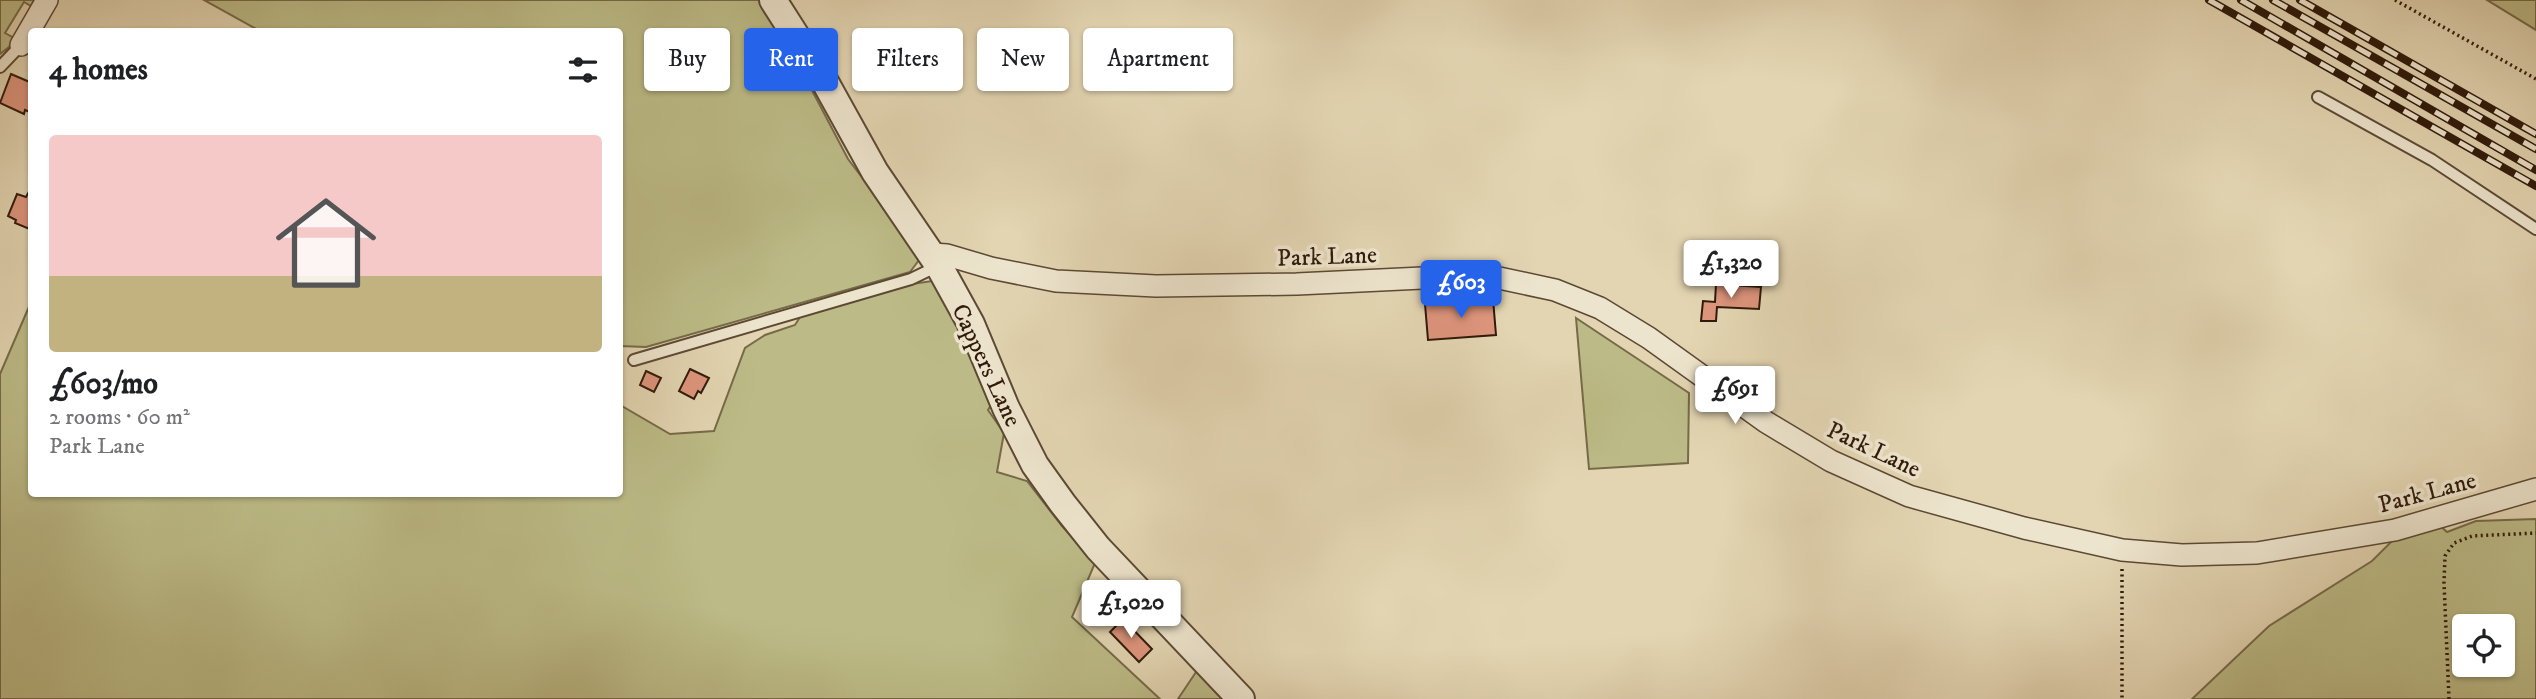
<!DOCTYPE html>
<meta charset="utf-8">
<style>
:root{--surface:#fff;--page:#f2f2f2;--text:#202124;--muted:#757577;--line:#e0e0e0;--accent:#2563eb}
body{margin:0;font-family:"IM FELL DW Pica",serif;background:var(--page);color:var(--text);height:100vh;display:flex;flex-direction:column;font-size:26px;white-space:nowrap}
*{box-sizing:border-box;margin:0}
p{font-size:23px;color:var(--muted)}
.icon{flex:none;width:38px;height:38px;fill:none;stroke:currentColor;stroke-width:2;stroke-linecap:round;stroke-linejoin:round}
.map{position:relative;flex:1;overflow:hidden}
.panel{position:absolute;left:28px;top:28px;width:595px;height:469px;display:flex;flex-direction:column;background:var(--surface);border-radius:7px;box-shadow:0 2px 5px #0004}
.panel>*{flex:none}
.hud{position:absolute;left:644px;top:28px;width:665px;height:63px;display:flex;gap:14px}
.buttons{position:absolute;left:2452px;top:614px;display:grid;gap:14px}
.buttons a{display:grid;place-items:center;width:63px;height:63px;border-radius:7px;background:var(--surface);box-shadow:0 2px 5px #0004;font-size:35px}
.price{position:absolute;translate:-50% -60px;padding:0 16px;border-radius:7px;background:#fff;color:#222;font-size:23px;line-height:46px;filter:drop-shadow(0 2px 4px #0008)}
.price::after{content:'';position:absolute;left:50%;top:42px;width:21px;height:16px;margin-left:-10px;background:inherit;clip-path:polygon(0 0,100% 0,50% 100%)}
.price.selected{background:var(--accent);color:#fff}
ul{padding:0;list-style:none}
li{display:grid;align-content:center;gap:14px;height:371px;padding:0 21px}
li+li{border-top:2px solid var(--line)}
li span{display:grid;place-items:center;height:217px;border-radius:7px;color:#555}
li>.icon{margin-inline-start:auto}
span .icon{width:126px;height:126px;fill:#fffc;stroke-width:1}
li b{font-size:30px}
h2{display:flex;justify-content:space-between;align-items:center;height:84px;padding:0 21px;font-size:30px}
.pill{padding:0 24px;border-radius:7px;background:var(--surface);box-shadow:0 2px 5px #0004;font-size:24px;line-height:63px}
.pill.selected{background:var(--accent);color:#fff}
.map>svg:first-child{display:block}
.green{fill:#bcbb87;stroke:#766a48;stroke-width:2;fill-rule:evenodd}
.building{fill:#de957d;stroke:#2f1a0a;stroke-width:2}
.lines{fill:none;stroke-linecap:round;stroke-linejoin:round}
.service-casing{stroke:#5c4934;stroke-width:14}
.minor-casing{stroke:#5c4934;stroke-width:24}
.tertiary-casing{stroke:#5c4934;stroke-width:30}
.path{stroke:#2f1a0a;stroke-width:3.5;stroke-dasharray:2 3.5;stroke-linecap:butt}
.service{stroke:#ede4cd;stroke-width:10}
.minor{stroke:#ede4cd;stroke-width:21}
.tertiary{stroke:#ede4cd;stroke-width:26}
.rail-casing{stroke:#2f1a0a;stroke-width:8}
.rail{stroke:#ede4cd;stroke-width:5;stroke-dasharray:16;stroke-linecap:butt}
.labels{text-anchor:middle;stroke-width:7;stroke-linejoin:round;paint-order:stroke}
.street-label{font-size:24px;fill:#2f1a0a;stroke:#ede4cd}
</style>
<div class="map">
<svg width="2536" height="699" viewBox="0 0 2536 699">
<rect width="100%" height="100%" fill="#e3d5b2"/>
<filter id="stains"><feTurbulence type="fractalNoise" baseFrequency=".00286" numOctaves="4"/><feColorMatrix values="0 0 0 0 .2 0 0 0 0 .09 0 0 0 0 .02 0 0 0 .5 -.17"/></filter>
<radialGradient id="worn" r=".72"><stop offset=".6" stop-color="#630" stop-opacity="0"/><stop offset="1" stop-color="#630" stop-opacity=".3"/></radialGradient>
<!-- green -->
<path class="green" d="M0 0H34L31 6 24 2 5 33 14 38 9 47 0 54Z
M204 0H760L785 39 848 159 922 256 910 272 646 347 620 346V32L260 31Z
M2487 0H2536V30Z
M932 281 968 343 993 402 988 410 1004 433 997 472 1027 481 1062 526 1095 563 1072 617 1160 699H0V374L31 302 32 494H620V405L670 434 714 431 745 348 765 335 795 325 800 317 912 284Z
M1576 318 1689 393 1688 463 1589 469Z
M2536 519V699H2192L2269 626 2372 561 2394 539 2438 524 2447 532 2476 521ZM2464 626H2502V665H2464Z
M1198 669 1226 699H1178Z"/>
<!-- building -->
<path class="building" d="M11 74 32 83V113L25 110 24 114 0 103Z
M32 186V230L15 223 16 220 8 216 17 194 26 197Z
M1716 284 1761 287 1759 309 1717 307 1716 321H1701L1703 301 1715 302Z
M1493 299 1496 335 1428 340 1425 304Z
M690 369 709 378 701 393 698 391 694 399 679 391Z
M646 371 661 378 654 392 640 385Z
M1123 619 1152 649 1139 662 1110 632Z"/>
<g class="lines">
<defs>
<path id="service" d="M0 67 21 45
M2318 97 2432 160 2536 229
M634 360 911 279 938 266"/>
<path id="minor" d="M21 45 47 0
M932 254 947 255 991 268 1056 281 1156 286 1297 284 1485 275 1555 290 1600 308 1649 338 1766 422 1831 461 1909 496 2024 528 2122 550 2182 555 2257 553 2395 530 2536 489"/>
<path id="tertiary" d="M773 0 824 80 875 172 939 266 971 324 1006 408 1035 465 1063 504 1098 548 1241 699"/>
</defs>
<!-- service casing -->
<use href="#service" class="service-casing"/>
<!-- minor casing -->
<use href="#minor" class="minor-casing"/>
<!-- tertiary casing -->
<use href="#tertiary" class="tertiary-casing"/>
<!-- path -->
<path class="path" d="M2395 0 2536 79
M2122 569V699
M2449 699 2444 583 2445 556 2454 543 2472 536 2536 533"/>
<!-- service -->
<use href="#service" class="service"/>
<!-- minor -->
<use href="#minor" class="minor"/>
<!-- tertiary -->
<use href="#tertiary" class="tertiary"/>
<defs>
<path id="rail" d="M2209 0 2536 186
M2241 0 2536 170
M2273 0 2536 149
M2300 0 2536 134"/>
</defs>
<!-- rail casing -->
<use href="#rail" class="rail-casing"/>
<!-- rail -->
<use href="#rail" class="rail"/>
</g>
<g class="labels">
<!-- street labels -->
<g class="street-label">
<text transform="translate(1327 256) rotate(-2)" y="8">Park Lane</text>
<text transform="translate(987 365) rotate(65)" y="8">Cappers Lane</text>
<text transform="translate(1874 449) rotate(25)" y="8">Park Lane</text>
<text transform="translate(2427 492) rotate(-15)" y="8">Park Lane</text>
</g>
</g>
<rect width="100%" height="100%" filter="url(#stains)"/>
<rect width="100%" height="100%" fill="url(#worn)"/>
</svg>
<div class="buttons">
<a><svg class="icon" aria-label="locate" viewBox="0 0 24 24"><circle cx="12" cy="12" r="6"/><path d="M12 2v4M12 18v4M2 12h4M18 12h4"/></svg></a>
</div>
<b class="price" style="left:1731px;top:300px">£1,320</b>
<b class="price selected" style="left:1461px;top:320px">£603</b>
<b class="price" style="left:1735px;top:426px">£691</b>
<b class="price" style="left:1131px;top:640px">£1,020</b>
<div class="hud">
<a class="pill">Buy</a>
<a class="pill selected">Rent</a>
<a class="pill">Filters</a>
<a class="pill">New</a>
<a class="pill">Apartment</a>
</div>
<section class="panel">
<h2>4 homes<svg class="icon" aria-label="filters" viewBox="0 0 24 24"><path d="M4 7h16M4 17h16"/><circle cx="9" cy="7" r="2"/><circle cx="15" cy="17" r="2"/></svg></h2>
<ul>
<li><span style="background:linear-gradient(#f6c9c9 65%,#c2b280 0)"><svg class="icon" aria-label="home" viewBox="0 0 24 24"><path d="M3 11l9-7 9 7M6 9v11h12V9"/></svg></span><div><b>£603/mo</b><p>2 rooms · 60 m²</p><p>Park Lane</p></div></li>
</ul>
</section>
</div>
